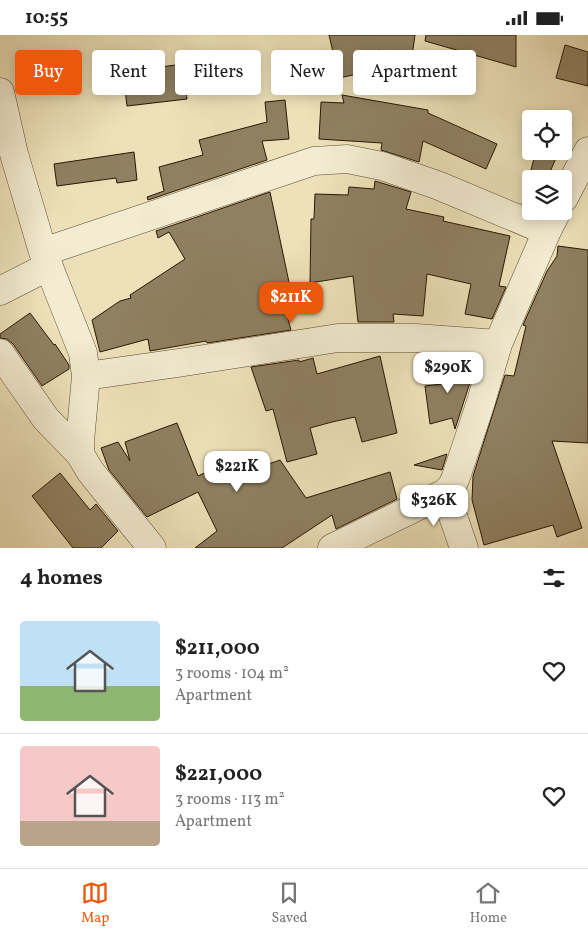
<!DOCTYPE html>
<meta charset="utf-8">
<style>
:root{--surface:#fff;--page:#f6f6f6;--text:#222;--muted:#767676;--line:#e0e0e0;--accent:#ea580c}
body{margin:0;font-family:Vollkorn,serif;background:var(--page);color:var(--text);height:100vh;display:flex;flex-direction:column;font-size:19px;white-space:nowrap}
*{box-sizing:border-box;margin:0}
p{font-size:16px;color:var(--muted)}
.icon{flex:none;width:28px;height:28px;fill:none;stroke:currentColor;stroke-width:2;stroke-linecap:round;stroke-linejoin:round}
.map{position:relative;height:513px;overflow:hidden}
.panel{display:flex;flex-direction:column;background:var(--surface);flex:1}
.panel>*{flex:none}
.top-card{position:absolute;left:15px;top:15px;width:559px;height:45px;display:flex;gap:10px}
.tools{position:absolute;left:522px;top:75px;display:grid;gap:10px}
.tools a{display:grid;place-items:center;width:50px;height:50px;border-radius:5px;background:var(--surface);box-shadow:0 2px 12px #0003;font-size:25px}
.price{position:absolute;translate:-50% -42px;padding:0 11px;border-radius:10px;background:#fff;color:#222;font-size:16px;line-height:32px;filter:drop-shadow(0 1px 2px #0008)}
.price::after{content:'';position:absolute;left:50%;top:30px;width:15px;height:11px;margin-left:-8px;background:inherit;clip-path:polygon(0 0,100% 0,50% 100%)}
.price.on{background:var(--accent);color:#fff}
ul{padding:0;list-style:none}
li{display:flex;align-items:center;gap:15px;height:125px;padding:0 20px}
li+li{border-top:1px solid var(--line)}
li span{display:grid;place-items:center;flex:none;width:140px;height:100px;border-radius:5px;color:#555}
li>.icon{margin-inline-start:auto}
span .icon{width:60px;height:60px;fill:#fffc;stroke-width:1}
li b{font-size:21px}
h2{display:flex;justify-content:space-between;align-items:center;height:60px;padding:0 20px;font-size:21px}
.pill{padding:0 18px;border-radius:5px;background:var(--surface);box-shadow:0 2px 12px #0003;font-size:18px;line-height:45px}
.pill.on{background:var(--accent);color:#fff}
.status{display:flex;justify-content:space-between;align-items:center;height:35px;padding:0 25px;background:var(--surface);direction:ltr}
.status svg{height:14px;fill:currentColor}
.menu{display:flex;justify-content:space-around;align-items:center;height:70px;border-top:1px solid var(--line);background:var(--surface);font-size:14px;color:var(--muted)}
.menu a{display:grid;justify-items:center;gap:2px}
.menu .on{color:var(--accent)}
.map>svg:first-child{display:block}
.building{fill:#8f8061;stroke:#291701}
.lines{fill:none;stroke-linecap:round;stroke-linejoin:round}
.minor-casing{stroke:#5a4a2f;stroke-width:29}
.minor{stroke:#f3ecd2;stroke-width:28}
</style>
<div class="status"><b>10:55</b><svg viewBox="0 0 49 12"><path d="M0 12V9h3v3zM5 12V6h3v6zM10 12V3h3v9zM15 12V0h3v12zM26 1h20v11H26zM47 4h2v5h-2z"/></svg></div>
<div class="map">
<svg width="588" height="513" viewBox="0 0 588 513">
<rect width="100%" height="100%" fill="#ede1b9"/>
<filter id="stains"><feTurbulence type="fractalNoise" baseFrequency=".004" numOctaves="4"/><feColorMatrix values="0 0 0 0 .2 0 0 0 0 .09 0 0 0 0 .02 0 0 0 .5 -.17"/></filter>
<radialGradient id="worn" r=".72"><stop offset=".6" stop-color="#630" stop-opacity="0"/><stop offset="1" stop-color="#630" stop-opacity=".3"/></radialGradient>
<!-- building -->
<path class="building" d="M329 0H415L412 21 378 15 381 34 339 43Z
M426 0H516V32L425 6Z
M565 10 588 17V51L556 43Z
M183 29 187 64 127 71 123 37Z
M342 60 428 75V78L497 109 486 134 423 106 419 127 381 115 382 108 319 104 321 67 344 68Z
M285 65 289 104 262 106 267 125 148 165 147 162 164 156 159 132 203 120 199 105 267 87 265 67Z
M564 86 572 89 564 107Z
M536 116H559L547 144H531V172L522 169Z
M134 117 137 145 117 148 116 143 57 151 54 129Z
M375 146 411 157 406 174 444 182 443 186 510 201 499 251 506 252 492 284 465 279 471 249 427 239 423 281 393 279 394 287H358L353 241 310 248 311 184H314L315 159 348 160 349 152 374 154Z
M270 157 290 252 280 254 291 295 207 308 206 306 150 316 148 304 100 317 92 285 120 266 131 263 130 260 185 224 169 197 158 203 156 196Z
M558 211 588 215V408L552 406 582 493 557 502 553 490 484 510 472 465 473 441 505 340 514 341 526 291 523 290 547 236 557 221Z
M30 278 54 310 55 309 69 330V334L42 351 13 309 7 304 0 303V299Z
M380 321 397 398 362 407 355 382 332 387 310 393 317 419 287 427 273 374 266 376 251 332 299 325V327L313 323 317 339Z
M441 330 474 335 455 394 452 383 430 389 425 351 442 349Z
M177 388 198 441 217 432 223 445 280 425 306 463 390 437 397 464 336 494 332 480 282 513H195L217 496 198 457 147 482 109 435 101 413 118 407 130 426 125 407Z
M447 419 442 435 414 430Z
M60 438 90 475 96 469 118 496 101 513H73L32 461Z"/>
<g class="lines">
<defs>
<path id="minor" d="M0 57 14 119 43 217 83 318 86 341 80 406V419L90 436 152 513
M564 163 588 116
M43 217 314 126 347 124 382 131 437 150 547 196
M0 256 49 231
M0 318 46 384 80 419
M86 341 178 328 338 303H416L498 309
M445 458 464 513
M332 513 445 458 452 451 456 442 480 370 498 309 547 196 557 176"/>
</defs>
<!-- minor casing -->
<use href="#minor" class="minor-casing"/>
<!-- minor -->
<use href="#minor" class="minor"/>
</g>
<rect width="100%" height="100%" filter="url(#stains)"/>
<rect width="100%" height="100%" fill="url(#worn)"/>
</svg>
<div class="tools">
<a><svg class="icon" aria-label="locate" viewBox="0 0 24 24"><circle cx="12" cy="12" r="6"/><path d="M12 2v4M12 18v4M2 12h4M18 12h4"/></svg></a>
<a><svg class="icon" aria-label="layers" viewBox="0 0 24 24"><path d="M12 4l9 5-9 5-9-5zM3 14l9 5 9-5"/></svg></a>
</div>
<b class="price on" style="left:291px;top:289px">$211K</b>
<b class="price" style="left:448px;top:359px">$290K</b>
<b class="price" style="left:237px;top:458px">$221K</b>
<b class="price" style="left:434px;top:492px">$326K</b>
<div class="top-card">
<a class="pill on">Buy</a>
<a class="pill">Rent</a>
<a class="pill">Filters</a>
<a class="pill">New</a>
<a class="pill">Apartment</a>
</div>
</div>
<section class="panel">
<h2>4 homes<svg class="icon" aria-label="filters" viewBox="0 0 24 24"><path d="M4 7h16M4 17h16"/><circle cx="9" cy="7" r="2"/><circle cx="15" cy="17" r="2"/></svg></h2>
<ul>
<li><span style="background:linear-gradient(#bfe0f5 65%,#8fb573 0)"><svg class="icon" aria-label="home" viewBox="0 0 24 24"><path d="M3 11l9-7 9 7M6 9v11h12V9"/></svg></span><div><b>$211,000</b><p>3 rooms · 104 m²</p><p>Apartment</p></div><svg class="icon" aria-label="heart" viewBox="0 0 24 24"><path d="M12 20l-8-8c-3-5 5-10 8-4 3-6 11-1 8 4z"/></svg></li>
<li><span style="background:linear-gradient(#f6c9c9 75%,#b9a48a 0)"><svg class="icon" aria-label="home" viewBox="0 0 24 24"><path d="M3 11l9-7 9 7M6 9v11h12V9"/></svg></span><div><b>$221,000</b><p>3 rooms · 113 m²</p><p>Apartment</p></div><svg class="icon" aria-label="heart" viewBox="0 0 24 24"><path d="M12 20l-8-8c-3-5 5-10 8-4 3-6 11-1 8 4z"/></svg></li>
</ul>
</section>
<nav class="menu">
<a class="on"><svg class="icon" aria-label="map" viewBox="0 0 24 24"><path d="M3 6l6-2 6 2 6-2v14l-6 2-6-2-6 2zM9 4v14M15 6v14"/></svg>Map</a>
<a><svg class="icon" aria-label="saved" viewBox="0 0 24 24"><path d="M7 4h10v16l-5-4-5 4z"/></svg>Saved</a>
<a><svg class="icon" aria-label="home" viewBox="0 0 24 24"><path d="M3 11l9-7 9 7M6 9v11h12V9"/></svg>Home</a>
</nav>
